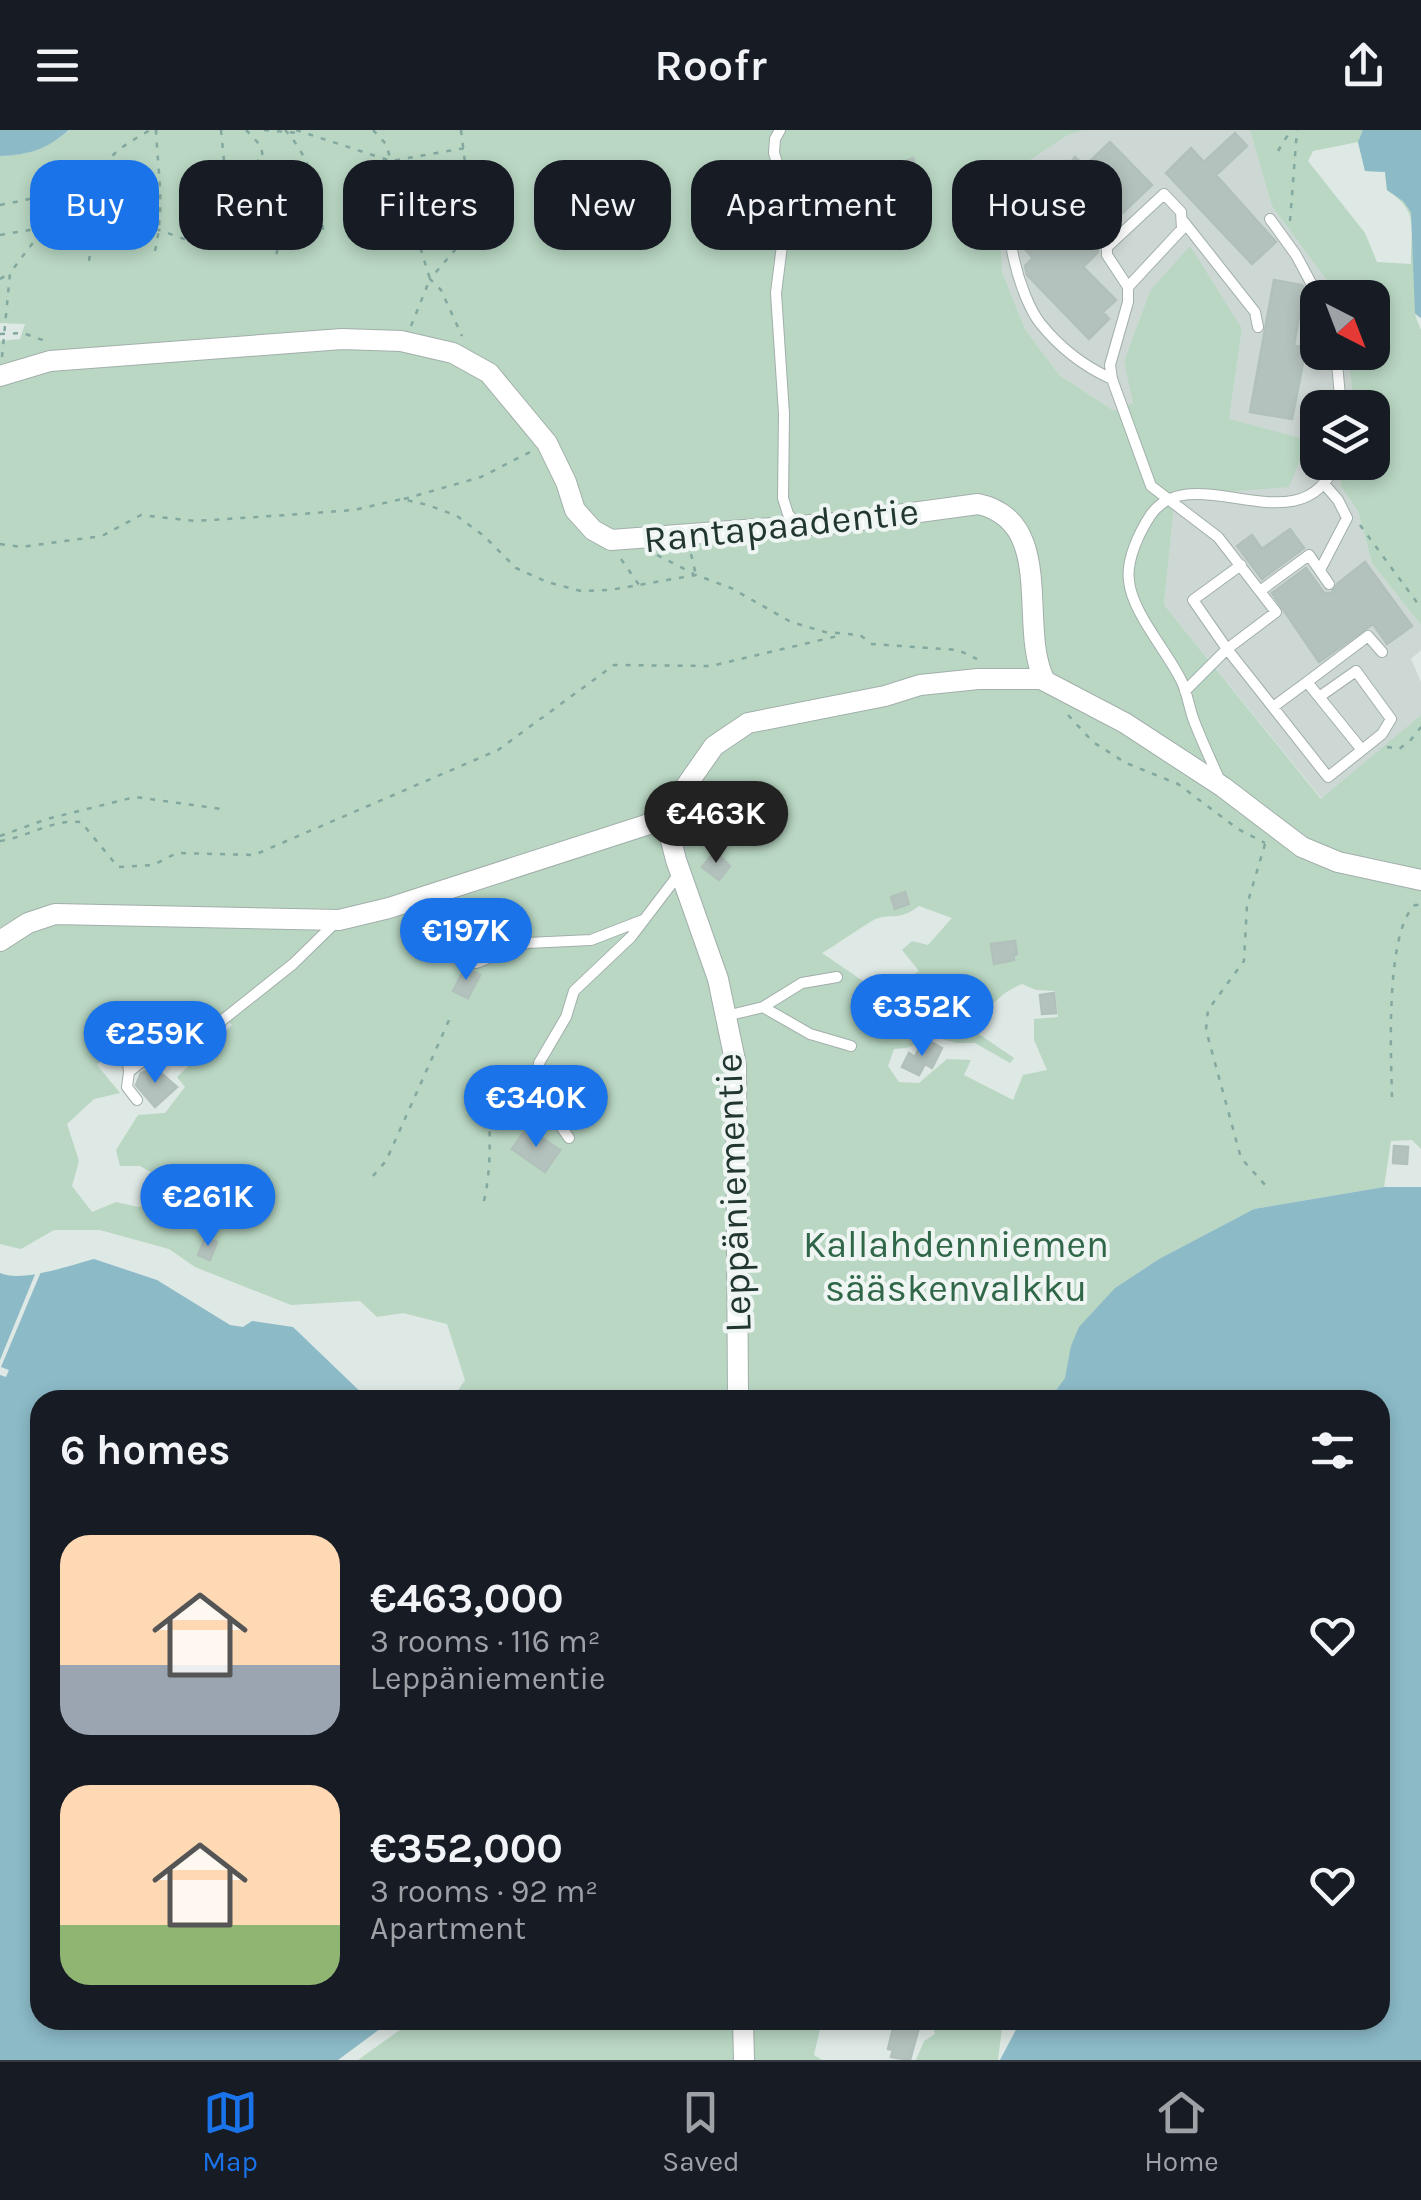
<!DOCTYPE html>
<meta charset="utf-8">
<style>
:root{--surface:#171b24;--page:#20242c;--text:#f1f3f6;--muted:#9ea1a6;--line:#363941;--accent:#1a73e8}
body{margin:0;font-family:Karla,sans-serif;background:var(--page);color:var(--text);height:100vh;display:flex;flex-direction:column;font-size:38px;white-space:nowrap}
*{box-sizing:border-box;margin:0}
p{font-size:32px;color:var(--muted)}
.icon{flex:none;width:55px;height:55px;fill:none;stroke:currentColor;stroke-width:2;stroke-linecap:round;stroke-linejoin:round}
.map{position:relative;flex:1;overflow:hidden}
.sheet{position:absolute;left:30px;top:1260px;width:1360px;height:640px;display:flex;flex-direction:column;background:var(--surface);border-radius:30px;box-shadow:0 5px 15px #0003}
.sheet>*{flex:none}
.guide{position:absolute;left:30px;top:30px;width:1362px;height:90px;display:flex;gap:20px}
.needle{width:65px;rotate:138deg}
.controls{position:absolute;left:1300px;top:150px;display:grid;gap:20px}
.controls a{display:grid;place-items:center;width:90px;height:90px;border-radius:20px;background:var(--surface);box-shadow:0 5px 15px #0003;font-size:50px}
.price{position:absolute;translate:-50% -85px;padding:0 22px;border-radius:35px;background:var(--accent);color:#fff;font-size:32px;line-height:65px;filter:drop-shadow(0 2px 5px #0008)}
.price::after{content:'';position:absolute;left:50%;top:60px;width:30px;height:22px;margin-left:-15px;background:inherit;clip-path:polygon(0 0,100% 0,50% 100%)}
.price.selected{background:#222;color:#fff}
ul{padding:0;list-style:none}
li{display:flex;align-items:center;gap:30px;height:250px;padding:0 30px}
li span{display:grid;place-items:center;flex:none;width:280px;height:200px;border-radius:30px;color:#555}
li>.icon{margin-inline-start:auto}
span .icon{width:120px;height:120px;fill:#fffc;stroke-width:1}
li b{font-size:42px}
h2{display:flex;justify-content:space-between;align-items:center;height:120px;padding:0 30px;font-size:42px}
.tag{padding:0 35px;border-radius:30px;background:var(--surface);box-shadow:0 5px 15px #0003;font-size:35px;line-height:90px}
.tag.selected{background:var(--accent);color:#fff}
header{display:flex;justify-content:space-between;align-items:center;height:130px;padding:0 30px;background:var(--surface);font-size:45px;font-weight:600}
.tabs{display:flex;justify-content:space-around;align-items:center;height:140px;border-top:2px solid var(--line);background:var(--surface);font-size:28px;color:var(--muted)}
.tabs a{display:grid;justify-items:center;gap:5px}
.tabs .selected{color:var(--accent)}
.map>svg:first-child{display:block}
.built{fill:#cdd7d3}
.green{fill:#b9d7c3;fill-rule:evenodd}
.water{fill:#8cbac7}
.pier{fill:#dee8e4}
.building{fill:#b4c2bd;stroke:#b2c0bb;stroke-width:2.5}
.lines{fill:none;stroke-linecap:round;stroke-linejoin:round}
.service-casing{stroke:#a2afab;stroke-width:12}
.minor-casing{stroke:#a2afab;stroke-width:22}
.path{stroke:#82a89f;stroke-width:2.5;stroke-dasharray:5 8;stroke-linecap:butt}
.service{stroke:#fff;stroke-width:10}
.minor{stroke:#fff;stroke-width:20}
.labels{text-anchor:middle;stroke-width:8;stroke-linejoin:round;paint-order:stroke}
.street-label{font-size:38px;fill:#223631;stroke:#eef5f2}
.park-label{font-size:38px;fill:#316749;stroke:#eef5f2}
</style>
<header><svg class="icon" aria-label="menu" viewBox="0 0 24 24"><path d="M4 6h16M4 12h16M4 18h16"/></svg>Roofr<svg class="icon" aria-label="share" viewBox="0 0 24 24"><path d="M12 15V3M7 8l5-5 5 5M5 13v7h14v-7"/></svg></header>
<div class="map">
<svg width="1421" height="1930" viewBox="0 0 1421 1930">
<rect width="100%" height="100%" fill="#dee8e4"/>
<!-- built -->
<path class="built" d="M1085 0H1250L1272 76 1339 167 1318 168V222L1348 223 1354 277 1318 278V332L1347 333 1340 355 1358 381 1372 433 1421 495V520L1411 529 1421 552V585L1322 669 1164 475 1175 366 1229 289 1242 199 1150 161 1124 231 1134 273 1115 282 1059 245 1025 199 1002 142 999 63 1015 40 1068 5Z"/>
<!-- green -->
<path class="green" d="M70 0H1085L1068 5 1015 40 999 63 1002 142 1025 199 1059 245 1114 281 1133 273 1124 231 1150 161 1190 116 1242 199 1229 289 1308 310 1289 357 1175 366 1164 475 1321 669 1421 585V1019L1412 1010 1391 1011 1384 1057 1254 1079 1159 1129 1115 1158 1056 1270H452L465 1250 447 1194 403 1183 377 1187 360 1171 291 1175 195 1137 169 1119 100 1100H54L21 1119 0 1114V211L20 209 25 194 0 193V26C30 25 47 18 70 0ZM919 776 952 788 928 815 912 811 902 820 919 841 888 861 863 851 822 823C839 813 855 801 872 791 889 781 898 793 919 776ZM1022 854 1036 860 1055 861 1058 887 1034 889V910L1047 940 1023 945 1013 970 964 945 971 930 947 929 919 953 899 952 888 936 894 919 906 918 935 907 956 913H975L1010 933 1014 928 976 902C986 879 998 864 1022 854ZM219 884 232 895 177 947 185 957 165 983 138 985 116 1020 120 1036H140L173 1055 166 1068 138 1077 116 1072 92 1082 72 1056 79 1031 67 994 94 969 120 963 97 935 121 908C170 926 179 910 219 884Z
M1250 0H1421V188L1415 185 1421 200V495L1372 433 1358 381 1340 355 1347 333 1372 332V278L1354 277 1348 223 1372 222V168L1339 167 1272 76ZM1358 12 1365 41 1385 42 1387 60C1421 83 1410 98 1411 134L1377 132 1365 103 1308 31 1313 21Z
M420 1890H822L814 1925 822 1930H358L404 1897Z
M930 1890H1003L998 1930H916L924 1911 935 1904Z"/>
<!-- water -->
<path class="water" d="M0 0H69C47 19 30 25 0 26Z
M1363 0H1421V188L1415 183 1411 82 1403 71 1387 60 1385 42 1365 41 1358 12Z
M1384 1057H1421V1930H1000L1021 1890H1380V1270H1049L1065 1248 1071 1216 1079 1197 1115 1158 1159 1129 1254 1079Z
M94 1129 157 1150 230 1195 243 1197 252 1191 293 1197 369 1270H40V1890H392L338 1930H0V1143C22 1153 70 1135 94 1129Z"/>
<!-- pier -->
<path class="pier" d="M38 1137H43L1 1237 9 1240 6 1247 0 1245V1230Z"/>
<!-- building -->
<path class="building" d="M1235 3 1247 16 1216 45 1276 112 1252 134 1166 43 1191 18 1204 32Z
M1110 12 1152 55 1113 92 1117 96 1101 111 1098 122 1083 137 1116 170 1103 182 1109 189 1089 209 1027 145 1025 136 1033 128 1024 118 1050 92 1029 71 1053 48 1061 45 1075 27 1085 36Z
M913 28 929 70 912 77 901 50 896 52 890 37Z
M839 74 846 98 832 102 822 79Z
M474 83 496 91 491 103 469 95Z
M1274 150 1302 155 1304 159 1294 215 1306 218 1292 289 1250 282Z
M1290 399 1304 418 1262 449 1237 416 1252 405 1262 419Z
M1365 432 1412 496 1387 514 1373 494 1319 532 1272 463 1306 438 1324 463H1331L1338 453Z
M715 721 730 736 719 750 702 737Z
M905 762 909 774 895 779 891 767Z
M1015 811 1017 824 1013 825 1014 830 994 834 991 814Z
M465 838 480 845 468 868 453 861Z
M1054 863 1056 883 1042 884 1040 865Z
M931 912 942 918 932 938 925 934 919 945 902 937 909 923 915 927 920 916 927 920Z
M155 938 177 957 155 977 136 955 141 943Z
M527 998 560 1020 545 1042 512 1019Z
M1394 1016 1408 1017 1407 1034 1393 1033Z
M205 1108 217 1112 210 1130 198 1125Z
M895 1890 920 1894 910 1930 891 1927 893 1920 888 1919Z"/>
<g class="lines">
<defs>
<path id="service" d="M780 0 775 9 774 23 788 68 776 163 784 284 783 368 788 384 798 395
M1055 39C1041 41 1024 48 1016 61 998 91 1020 167 1040 193 1060 218 1083 236 1112 249
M1270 89 1296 125 1319 168
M1184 92 1255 182 1258 197
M1128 157 1182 99 1181 82 1164 64 1107 117V125L1128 157V172L1110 235 1112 249 1151 356 1218 407 1276 482 1227 519 1328 647 1362 620 1307 552 1273 577
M1336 222 1341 278
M1320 440 1347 388 1338 370 1325 355
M1260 461 1309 425 1329 454
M1307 552 1368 506 1382 522
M1185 561 1227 519 1193 470 1241 435
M1319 567 1356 541 1391 589 1382 604 1362 620
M1220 651C1211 630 1201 610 1193 588 1189 576 1187 563 1182 552 1168 522 1132 483 1129 451 1126 430 1139 403 1150 386 1191 324 1302 422 1336 332
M476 833 527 813 591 810 643 790
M763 877 810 904 851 916
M726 886 763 877 802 853 837 847
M126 914 129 942
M137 970 127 957 129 942 140 933 179 921 210 900 293 834 338 790
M569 1008 542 969 537 952 539 933 566 887 574 861 631 807 679 744"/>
<path id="minor" d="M0 246 50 231 342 209 401 211 453 223 489 243 547 313 566 352 575 380 593 400 611 410 838 393 978 374C1057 391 1018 496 1044 549
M665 686 676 730 718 849 736 935 738 1270
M0 811 28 793 55 784 339 790 389 778 646 695 665 686 714 616 748 593 885 566 920 555 978 549H1041L1125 593 1223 657 1302 717 1338 732 1421 750
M743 1890 744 1930"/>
</defs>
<!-- service casing -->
<use href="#service" class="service-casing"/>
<!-- minor casing -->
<use href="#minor" class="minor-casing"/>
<!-- path -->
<path class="path" d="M221 0 231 102 227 107V119
M246 0 261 16 268 58 283 86 276 127
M264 0 297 3
M285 0C310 27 320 64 323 100
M296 0 391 31 465 18
M373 0 386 14 391 31 424 88
M1278 21 1291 0
M801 59C840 40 876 24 901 68
M99 69 120 86 187 110
M0 75 79 59 94 49
M459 81 468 57 461 0
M1290 91 1297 0
M190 92C194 85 198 76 206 71 224 60 244 56 251 33L264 29
M0 105C40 98 67 97 98 68L94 49C111 22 123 16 150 0
M155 121C165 76 158 44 156 0
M89 131 98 69
M0 149 8 144
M411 196 430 149 421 120V93L425 89 459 82 469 89 468 105 430 149 441 160 462 206
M0 204 23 203 48 212
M2 227 10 143 44 98
M404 369 481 347 532 321
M1360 395 1421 478
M0 414 21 417 102 406 141 385 195 391 287 385 354 380 402 369 428 375 457 386 484 406 516 438 547 452 581 461 610 460 696 445 731 458 791 492 825 502 860 505 872 514 958 520 977 529
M691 424 696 445
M657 425 694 444
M621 429 639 455
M1068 585 1093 612 1126 633 1178 654 1238 699 1265 713
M1387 617 1399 619 1410 611 1421 597
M0 706 47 689 135 667 222 679
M0 711C28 707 52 689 81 692L118 737 153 735 177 723 254 725 498 620 614 535 711 536 842 505
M1265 714 1247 775 1244 831 1208 880 1206 900 1241 1028 1266 1056
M1392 967C1391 925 1385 802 1415 775H1421
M373 1046 386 1031 450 888
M484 1071C494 1027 488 982 487 937
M606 1890 629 1894 634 1890"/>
<!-- service -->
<use href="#service" class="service"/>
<!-- minor -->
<use href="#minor" class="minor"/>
</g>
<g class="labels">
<!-- street labels -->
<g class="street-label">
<text transform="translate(781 395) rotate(-6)" y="13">Rantapaadentie</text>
<text transform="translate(733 1063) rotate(-92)" y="13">Leppäniementie</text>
</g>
<!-- park labels -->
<g class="park-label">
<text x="956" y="1127">Kallahdenniemen<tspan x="956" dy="44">sääskenvalkku</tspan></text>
</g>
</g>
</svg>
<div class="controls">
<a><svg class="needle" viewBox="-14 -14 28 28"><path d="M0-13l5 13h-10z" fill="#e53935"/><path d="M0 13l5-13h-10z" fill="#9ea1a6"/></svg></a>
<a><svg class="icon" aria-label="layers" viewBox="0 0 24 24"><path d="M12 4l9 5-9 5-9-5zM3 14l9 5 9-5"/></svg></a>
</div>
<b class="price selected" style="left:716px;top:736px">€463K</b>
<b class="price" style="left:466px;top:853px">€197K</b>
<b class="price" style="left:922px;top:929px">€352K</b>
<b class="price" style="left:155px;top:956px">€259K</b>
<b class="price" style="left:536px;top:1020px">€340K</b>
<b class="price" style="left:208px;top:1119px">€261K</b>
<div class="guide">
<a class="tag selected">Buy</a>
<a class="tag">Rent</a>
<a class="tag">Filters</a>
<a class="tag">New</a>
<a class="tag">Apartment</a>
<a class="tag">House</a>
</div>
<section class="sheet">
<h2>6 homes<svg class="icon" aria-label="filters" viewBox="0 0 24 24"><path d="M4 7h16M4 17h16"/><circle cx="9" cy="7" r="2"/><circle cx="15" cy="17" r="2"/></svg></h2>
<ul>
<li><span style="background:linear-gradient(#ffd9b3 65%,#9aa5b1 0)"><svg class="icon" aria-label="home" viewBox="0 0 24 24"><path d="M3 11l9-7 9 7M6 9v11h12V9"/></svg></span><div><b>€463,000</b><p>3 rooms · 116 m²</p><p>Leppäniementie</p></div><svg class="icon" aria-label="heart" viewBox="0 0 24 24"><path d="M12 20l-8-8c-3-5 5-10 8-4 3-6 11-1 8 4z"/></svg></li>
<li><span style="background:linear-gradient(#ffd9b3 70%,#8fb573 0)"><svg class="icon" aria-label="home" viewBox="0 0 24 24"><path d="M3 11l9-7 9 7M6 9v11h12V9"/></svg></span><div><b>€352,000</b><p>3 rooms · 92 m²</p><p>Apartment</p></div><svg class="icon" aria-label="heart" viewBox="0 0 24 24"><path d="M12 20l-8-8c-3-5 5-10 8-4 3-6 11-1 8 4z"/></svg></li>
</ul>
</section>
</div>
<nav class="tabs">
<a class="selected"><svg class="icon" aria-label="map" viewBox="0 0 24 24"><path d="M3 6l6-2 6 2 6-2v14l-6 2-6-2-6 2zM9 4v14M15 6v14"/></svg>Map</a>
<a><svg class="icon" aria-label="saved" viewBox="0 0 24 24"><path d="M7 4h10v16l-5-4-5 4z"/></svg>Saved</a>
<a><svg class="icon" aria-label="home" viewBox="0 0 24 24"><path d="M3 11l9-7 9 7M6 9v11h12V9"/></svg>Home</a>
</nav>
